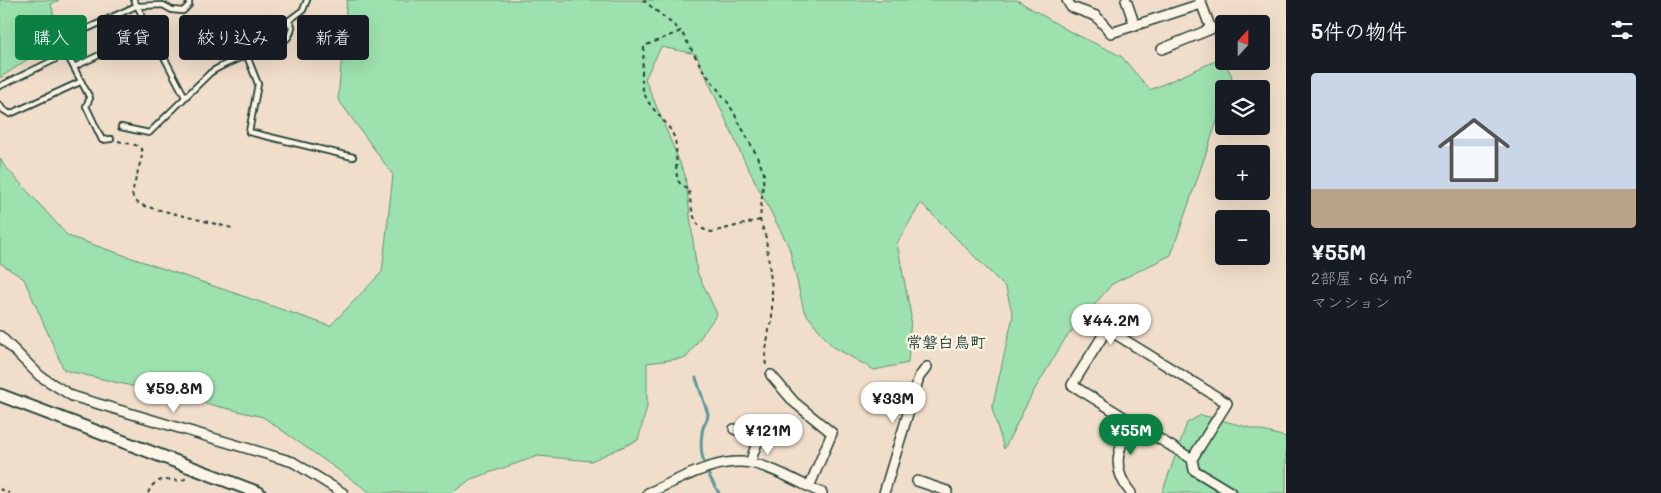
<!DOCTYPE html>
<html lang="ja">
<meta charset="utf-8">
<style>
:root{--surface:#171b24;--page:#20242c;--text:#f1f3f6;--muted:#9ea1a6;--accent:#0b8043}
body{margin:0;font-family:Mali,"Klee One",sans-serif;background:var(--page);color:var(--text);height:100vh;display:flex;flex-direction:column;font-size:19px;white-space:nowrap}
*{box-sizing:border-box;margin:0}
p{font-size:16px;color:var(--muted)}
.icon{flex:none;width:28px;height:28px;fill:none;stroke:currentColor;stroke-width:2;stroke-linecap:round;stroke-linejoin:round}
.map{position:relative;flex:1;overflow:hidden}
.sheet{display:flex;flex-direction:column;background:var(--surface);width:375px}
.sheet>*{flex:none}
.top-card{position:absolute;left:15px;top:15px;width:475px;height:45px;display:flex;gap:10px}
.needle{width:32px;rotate:21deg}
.tools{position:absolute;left:1215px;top:15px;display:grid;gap:10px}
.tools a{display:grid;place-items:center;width:55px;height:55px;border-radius:5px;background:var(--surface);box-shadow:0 5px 20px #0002;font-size:25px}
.price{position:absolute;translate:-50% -42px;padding:0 11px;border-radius:18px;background:#fff;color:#222;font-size:16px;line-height:32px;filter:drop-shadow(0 1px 2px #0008)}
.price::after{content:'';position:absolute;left:50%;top:30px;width:15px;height:11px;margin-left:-8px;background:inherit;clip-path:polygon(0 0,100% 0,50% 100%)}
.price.active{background:var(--accent);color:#fff}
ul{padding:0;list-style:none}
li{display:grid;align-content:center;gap:10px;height:265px;padding:0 25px}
li span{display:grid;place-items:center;height:155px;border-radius:5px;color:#555}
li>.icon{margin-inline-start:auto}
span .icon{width:90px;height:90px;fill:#fffc;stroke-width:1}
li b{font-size:21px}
h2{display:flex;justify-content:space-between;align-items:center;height:60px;padding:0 25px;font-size:21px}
.tag{padding:0 18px;border-radius:5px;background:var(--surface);box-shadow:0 5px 20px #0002;font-size:18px;line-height:45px}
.tag.active{background:var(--accent);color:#fff}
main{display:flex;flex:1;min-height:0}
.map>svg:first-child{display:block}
.green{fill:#9de2ae;stroke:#5e9071}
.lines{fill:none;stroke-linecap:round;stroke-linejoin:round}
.stream{stroke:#5b9898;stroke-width:3}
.service-casing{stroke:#1f3d34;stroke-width:8}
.minor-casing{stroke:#1f3d34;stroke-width:12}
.tertiary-casing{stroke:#1f3d34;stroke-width:15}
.path{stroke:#1f3d34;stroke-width:2;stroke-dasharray:4 4;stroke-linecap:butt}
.service{stroke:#fcf5e5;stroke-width:4.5}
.minor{stroke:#fcf5e5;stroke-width:9}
.tertiary{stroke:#fcf5e5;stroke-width:11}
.labels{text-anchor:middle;stroke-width:4.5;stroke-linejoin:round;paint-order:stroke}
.quarter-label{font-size:16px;font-weight:bold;fill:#1f3d34;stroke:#fcf5e5}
</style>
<main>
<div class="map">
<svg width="1286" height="493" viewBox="0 0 1286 493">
<rect width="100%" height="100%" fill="#f1deca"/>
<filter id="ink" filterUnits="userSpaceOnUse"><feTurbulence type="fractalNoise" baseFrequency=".02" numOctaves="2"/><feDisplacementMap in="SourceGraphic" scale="10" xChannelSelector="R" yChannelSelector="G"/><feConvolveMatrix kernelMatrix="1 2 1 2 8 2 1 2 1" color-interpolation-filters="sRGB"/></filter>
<g filter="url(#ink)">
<!-- green -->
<path class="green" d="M0 0H59L51 4 59 38 0 78Z
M347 0H1017L1067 30 1121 56 1150 90 1222 58 1232 76 1228 89H1224V101L1171 255 1112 284 1065 339 1032 394 1004 449 992 408 1013 316 1006 288 921 203 897 243 911 316 908 363 874 370 832 346 804 311 789 247 744 160 696 54 661 47 645 79 685 175 697 272 717 314 686 358 647 363V407L638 440 591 461 538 456 471 479 452 493H371L263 417 64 370 24 279 0 263V158L3 164 68 236 330 326 382 272 393 175 338 99Z
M1201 415 1286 437V493H1162L1187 423Z"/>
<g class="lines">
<!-- stream -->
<path class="stream" d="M696 378 708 414C708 422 702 425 702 433 698 456 707 474 719 493"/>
<defs>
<path id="service" d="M134 0 185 97
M288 21 303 10 307 0
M65 51 90 98 86 106 102 140 111 139
M247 56 258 84 249 132 353 157
M74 67 150 31
M0 86 54 60 65 51V39L136 6 163 5 172 10 183 11 189 5V0
M0 105 2 109 10 114 80 82
M121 127 149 133 210 73C225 62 243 59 258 48 263 45 262 40 265 35 269 28 280 24 288 21L292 26C291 44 275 45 261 47"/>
<path id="minor" d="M1067 0 1071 7 1096 16 1111 33 1201 4
M1126 0 1135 26
M1162 49 1211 29 1200 0
M0 336 40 376 72 396 293 462 343 493
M771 375 794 402 832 433 809 487
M734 429 759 437 750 463
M1192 459 1072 385 1107 329 1227 403 1192 459 1194 470 1232 493
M917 481 947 491V493
M648 493C679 480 716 457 751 463 775 468 799 483 822 493
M884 493 919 377 927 367
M1131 493C1110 468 1118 448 1132 422"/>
<path id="tertiary" d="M0 395 259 493"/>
</defs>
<!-- service casing -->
<use href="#service" class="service-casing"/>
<!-- minor casing -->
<use href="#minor" class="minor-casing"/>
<!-- tertiary casing -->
<use href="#tertiary" class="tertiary-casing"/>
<!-- path -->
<path class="path" d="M643 0 681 31
M118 141 139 146 143 152 132 193C133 200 137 203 144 206L232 228
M760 220 712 232C692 230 691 205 689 190 685 187 679 184 678 180 674 170 679 151 674 137 668 120 648 110 643 89 640 74 644 61 644 46L681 31 703 70 729 104 756 154 764 173 760 220 766 238 772 289V322L769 330 765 357 766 366
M0 489 9 493
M148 493C158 470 173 486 187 478"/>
<!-- service -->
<use href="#service" class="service"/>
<!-- minor -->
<use href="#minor" class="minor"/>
<!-- tertiary -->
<use href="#tertiary" class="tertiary"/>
</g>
</g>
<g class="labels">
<!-- quarter labels -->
<g class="quarter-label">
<text x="946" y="348">常磐白鳥町</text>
</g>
</g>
</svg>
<div class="tools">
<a><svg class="needle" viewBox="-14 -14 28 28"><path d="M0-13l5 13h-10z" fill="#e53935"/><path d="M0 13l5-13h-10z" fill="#9ea1a6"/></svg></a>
<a><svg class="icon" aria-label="layers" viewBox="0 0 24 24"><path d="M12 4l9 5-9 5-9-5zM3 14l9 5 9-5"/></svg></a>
<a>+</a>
<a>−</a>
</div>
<b class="price" style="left:1111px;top:346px">¥44.2M</b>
<b class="price" style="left:174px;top:414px">¥59.8M</b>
<b class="price" style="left:893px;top:424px">¥33M</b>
<b class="price" style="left:768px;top:456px">¥121M</b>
<b class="price active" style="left:1131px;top:456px">¥55M</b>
<div class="top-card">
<a class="tag active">購入</a>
<a class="tag">賃貸</a>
<a class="tag">絞り込み</a>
<a class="tag">新着</a>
</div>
</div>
<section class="sheet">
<h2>5件の物件<svg class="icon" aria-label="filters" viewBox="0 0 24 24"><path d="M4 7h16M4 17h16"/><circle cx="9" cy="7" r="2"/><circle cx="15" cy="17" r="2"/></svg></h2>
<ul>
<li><span style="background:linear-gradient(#c9d6e8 75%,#b9a48a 0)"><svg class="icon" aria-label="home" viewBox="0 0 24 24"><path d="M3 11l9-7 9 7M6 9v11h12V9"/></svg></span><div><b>¥55M</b><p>2部屋 · 64 m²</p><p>マンション</p></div></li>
</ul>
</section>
</main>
